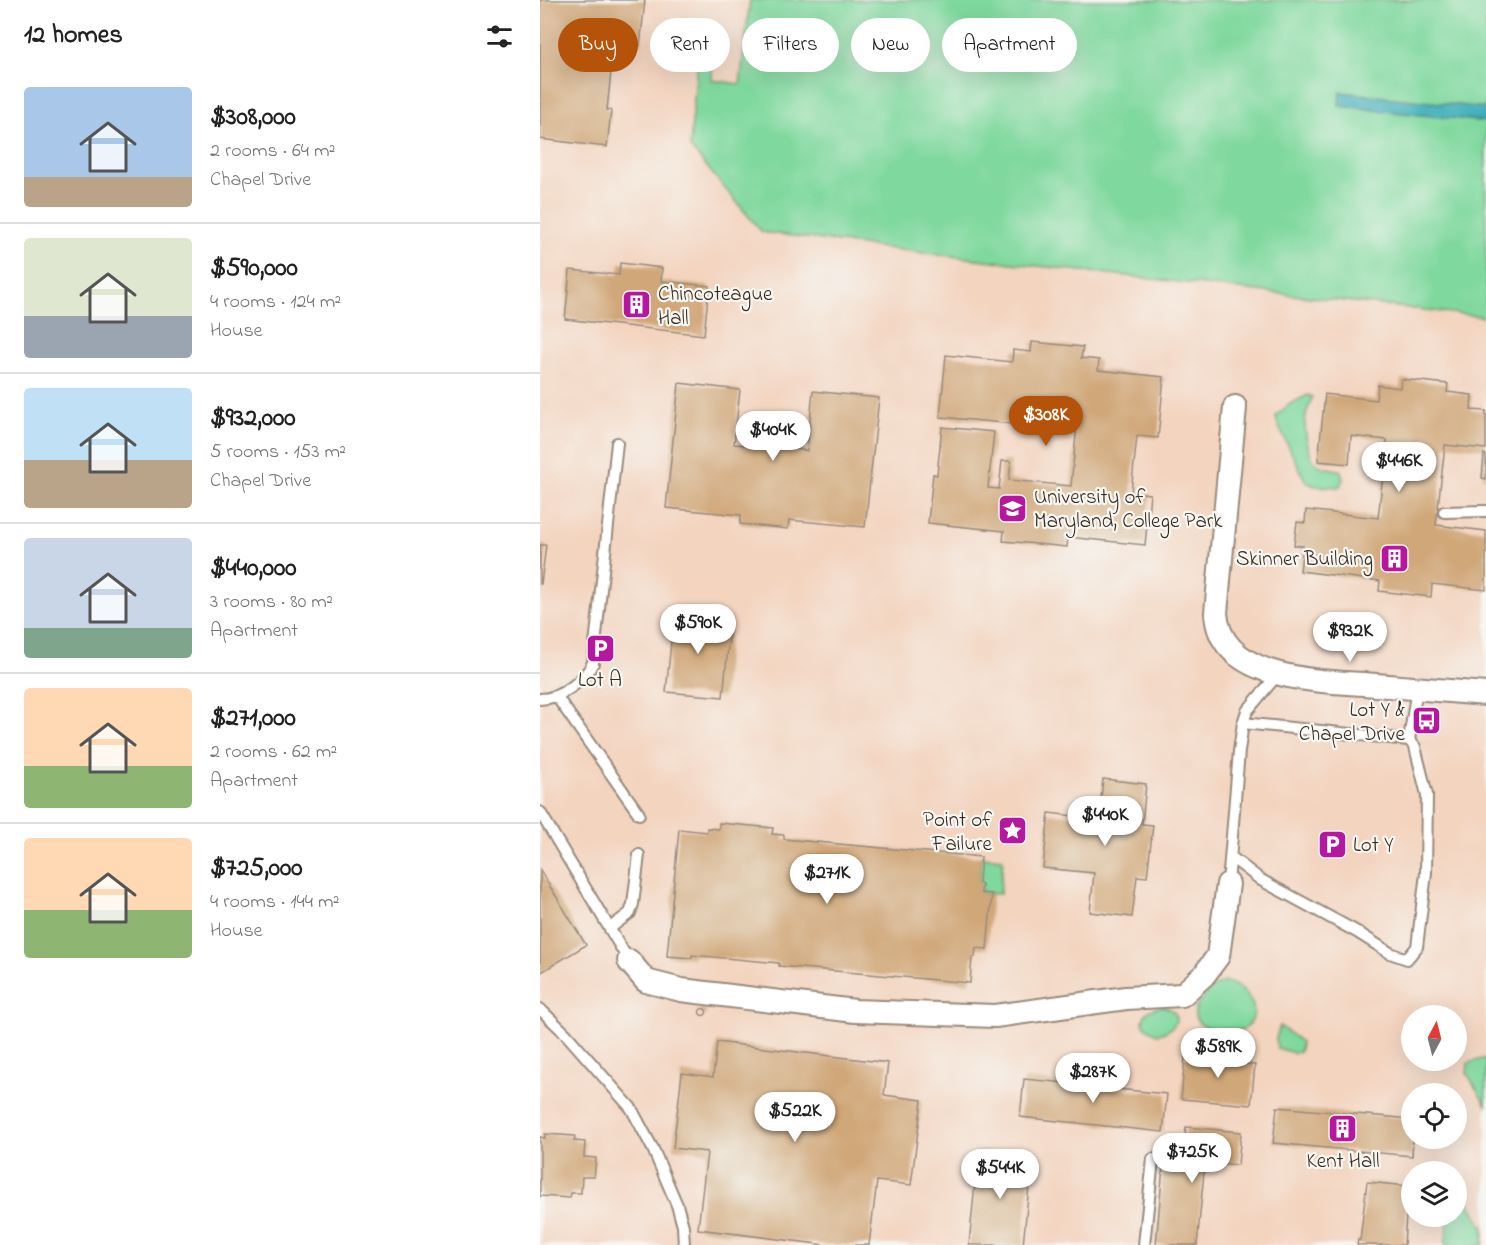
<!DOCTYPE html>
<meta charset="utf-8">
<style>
:root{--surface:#fff;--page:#f2f2f2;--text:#222;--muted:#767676;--line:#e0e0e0;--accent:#b45309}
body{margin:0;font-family:"Indie Flower",sans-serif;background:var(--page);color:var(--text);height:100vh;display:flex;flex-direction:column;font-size:22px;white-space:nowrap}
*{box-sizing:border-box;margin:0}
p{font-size:20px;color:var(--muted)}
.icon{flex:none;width:33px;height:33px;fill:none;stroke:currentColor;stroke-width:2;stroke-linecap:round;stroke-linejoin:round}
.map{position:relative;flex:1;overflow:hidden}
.drawer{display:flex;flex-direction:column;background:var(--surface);width:540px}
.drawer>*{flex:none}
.guide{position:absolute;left:18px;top:18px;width:570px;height:54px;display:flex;gap:12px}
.needle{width:39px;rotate:7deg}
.controls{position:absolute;left:861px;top:1005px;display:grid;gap:12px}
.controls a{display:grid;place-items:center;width:66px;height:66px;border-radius:50%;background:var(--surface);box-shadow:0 6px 24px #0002;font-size:30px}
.price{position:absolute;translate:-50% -51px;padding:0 14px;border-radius:21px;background:#fff;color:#222;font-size:20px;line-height:39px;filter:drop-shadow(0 2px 3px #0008)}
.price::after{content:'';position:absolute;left:50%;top:36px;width:18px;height:14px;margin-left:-9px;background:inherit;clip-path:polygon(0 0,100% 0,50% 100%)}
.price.active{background:var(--accent);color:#fff}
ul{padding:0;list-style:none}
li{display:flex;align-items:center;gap:18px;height:150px;padding:0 24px}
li+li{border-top:2px solid var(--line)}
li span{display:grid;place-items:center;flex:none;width:168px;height:120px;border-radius:6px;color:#555}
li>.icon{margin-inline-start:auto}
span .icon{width:72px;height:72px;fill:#fffc;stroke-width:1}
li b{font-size:26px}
h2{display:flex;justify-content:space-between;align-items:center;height:72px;padding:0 24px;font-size:26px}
.tag{padding:0 21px;border-radius:27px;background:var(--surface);box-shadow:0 6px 24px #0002;font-size:21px;line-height:54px}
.tag.active{background:var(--accent);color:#fff}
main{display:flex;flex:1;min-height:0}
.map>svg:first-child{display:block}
.built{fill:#f3d4bf;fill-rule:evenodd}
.green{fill:#7fd89d;stroke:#5d815e;stroke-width:1.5}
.water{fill:#3dadb9;stroke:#3c6c6c;stroke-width:1.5}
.building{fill:#d0a779}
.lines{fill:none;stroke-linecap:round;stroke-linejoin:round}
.lane-casing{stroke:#988a7c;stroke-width:14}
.street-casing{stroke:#988a7c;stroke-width:26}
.lane{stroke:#fff;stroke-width:10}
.street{stroke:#fff;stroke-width:22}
.labels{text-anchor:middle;stroke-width:4.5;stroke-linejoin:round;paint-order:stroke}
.poi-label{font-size:21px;fill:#3b2a1e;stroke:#f6f6f2;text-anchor:start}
</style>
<main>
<section class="drawer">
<h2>12 homes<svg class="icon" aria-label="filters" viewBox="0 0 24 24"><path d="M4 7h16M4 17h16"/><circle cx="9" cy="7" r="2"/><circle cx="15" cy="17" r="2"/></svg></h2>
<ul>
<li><span style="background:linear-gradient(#a9c7e8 75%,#b9a48a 0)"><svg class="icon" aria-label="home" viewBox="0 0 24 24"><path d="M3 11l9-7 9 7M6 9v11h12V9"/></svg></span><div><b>$308,000</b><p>2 rooms · 64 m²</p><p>Chapel Drive</p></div></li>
<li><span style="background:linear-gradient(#dfe7d0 65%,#9aa5b1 0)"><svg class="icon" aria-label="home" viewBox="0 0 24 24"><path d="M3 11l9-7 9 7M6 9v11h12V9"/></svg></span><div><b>$590,000</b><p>4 rooms · 124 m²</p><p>House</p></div></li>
<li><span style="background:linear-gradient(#bfe0f5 60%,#b9a48a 0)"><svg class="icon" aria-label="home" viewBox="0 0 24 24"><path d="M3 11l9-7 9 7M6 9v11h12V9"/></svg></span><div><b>$932,000</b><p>5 rooms · 153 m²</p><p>Chapel Drive</p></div></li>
<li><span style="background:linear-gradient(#c9d6e8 75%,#7fa58c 0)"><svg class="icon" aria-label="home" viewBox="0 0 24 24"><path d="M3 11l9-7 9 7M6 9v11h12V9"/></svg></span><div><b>$440,000</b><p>3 rooms · 80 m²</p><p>Apartment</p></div></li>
<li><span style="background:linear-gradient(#ffd9b3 65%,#8fb573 0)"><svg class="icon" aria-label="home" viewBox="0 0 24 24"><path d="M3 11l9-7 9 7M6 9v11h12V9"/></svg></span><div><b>$271,000</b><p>2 rooms · 62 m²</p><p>Apartment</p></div></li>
<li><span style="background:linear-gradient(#ffd9b3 60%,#8fb573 0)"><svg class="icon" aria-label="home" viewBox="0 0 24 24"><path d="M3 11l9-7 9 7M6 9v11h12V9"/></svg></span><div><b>$725,000</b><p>4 rooms · 144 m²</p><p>House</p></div></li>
</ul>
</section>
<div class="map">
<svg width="946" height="1245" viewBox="0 0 946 1245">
<rect width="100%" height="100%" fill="#f6f6f2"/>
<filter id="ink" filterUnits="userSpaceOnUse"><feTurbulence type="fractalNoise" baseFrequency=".0167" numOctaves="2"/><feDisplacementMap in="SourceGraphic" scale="12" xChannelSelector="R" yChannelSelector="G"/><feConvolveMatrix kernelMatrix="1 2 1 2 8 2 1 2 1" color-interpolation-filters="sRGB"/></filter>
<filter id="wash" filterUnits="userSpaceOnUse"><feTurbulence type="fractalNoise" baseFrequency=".008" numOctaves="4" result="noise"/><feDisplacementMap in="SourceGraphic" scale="24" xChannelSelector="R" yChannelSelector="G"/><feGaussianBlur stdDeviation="1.35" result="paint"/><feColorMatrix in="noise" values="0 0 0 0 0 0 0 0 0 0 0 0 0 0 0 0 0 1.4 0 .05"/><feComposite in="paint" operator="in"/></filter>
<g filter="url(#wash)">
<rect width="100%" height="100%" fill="#f5ead9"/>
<!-- built -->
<path class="built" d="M0 0H946V1245H0ZM872 1016H916V1060H872ZM872 1094H916V1138H872ZM872 1172H916V1216H872Z"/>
<!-- green -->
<path class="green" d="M210 0H946V317L384 253 222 232 150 147 158 52 173 54 172 80 200 84Z
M768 395 772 397C771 403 767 409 766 415 763 426 768 459 778 465 785 469 794 468 801 471L803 480 799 487 775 486 766 482 738 425 736 416 750 404Z
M441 857 463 859 460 894 441 893 442 884 439 883Z
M685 982C703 984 723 1007 709 1025 699 1038 632 1031 663 998 670 990 675 984 685 982Z
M622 1006C645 1011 638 1030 618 1034 595 1026 601 1010 622 1006Z
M740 1026 761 1042 760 1051 754 1053 737 1048 736 1038Z
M946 1058V1105L927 1073 928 1063Z
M917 1191 923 1193 944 1228 943 1245H905L909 1217 916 1216Z"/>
<!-- water -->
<path class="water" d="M800 92 946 108V122L799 106Z"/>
<g id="blocks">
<!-- building -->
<path class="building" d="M0 0H105L100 46 74 43 67 110H71L67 147 0 139Z
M80 263 122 268 121 281 169 286 164 335 25 319 30 270 79 275Z
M492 342 543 347 541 358 559 360 558 370 624 377 618 438 597 436 591 492 610 494 605 545 528 537 527 547 497 544 463 541 464 531 388 523 393 474 397 475 402 427 454 432 448 488 459 489 462 461H471L469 480 531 486 537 425 485 420V425L400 417 406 355 472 362 473 350 491 352Z
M861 379 908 384 907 392 932 395 931 410 946 411V449L905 445 896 525 946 531V590L892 584 891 597 839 591 840 581 760 571 763 546 754 545 757 522 765 523 766 510 838 518 847 440 811 436 809 464 778 461 785 394 836 400 838 385 860 388Z
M139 383 200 390 194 444 217 446 218 435 250 438 249 448 267 451 273 391 339 398 325 527 249 520 248 529 200 524 201 515 126 508Z
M944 454 946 455V479L942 478Z
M0 545H6L1 584H0Z
M134 612 191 618 183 697 126 692Z
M563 779 606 784 602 824 613 825 607 877 597 876 592 917 550 912 554 873 503 868 509 813 559 819Z
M179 823 233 828 232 834 244 835V839L441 857 439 883 442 884 441 893 452 894 447 949 436 948 435 957H432L430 983 239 966V963L152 955V958L127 956 139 829 167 832V828L179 829Z
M0 870 46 945 0 973Z
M159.5 1012a3.5 3.5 0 1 1 7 0a3.5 3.5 0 1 1-7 0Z
M177 1042 348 1063 344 1095 382 1100 371 1185 337 1181 329 1245H286L158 1229 167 1152 133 1148 142 1073 173 1077Z
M656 1051 704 1055V1064L715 1065 711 1105 641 1099 645 1057 656 1058Z
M538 1074 568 1077 567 1088 627 1094 623 1132 480 1117 484 1079 537 1084Z
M737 1107 872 1119V1138H873L872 1156 733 1143Z
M646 1127 701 1132 698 1165 665 1162 657 1245H616L623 1166 642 1168Z
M5 1134 35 1136 34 1141 45 1142 44 1157 56 1158 54 1177H42L41 1193H31L30 1198 0 1196V1137L5 1138Z
M438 1152 492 1157 483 1245H429Z
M827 1182 868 1186 864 1245H817L818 1240H820Z"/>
</g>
</g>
<g filter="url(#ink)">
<use href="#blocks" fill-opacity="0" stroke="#988a7c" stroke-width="1.5"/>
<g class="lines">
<defs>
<path id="lane" d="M904 512 946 511
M17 697 99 814
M0 699C20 699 44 681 53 663L77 443
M869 740 877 688
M0 812 89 961
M691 857 721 880 817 932 850 953 867 959 877 947 886 873 887 795 875 747 869 740 703 723
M688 884 699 751 703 723 707 711 738 674
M70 928 90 913 93 904 99 855
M0 1009 25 1033 91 1108 113 1149 137 1205 143 1226 144 1245
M604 1245 613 1159"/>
<path id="street" d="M695 407 676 613C680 683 786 681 836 685 873 688 909 691 946 694
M89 961 106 981 141 990 315 1011 455 1016 586 998 642 995 664 975 678 956 688 884"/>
</defs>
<!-- lane casing -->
<use href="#lane" class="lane-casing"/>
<!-- street casing -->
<use href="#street" class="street-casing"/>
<!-- lane -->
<use href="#lane" class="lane"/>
<!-- street -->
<use href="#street" class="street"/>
</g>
</g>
<!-- icons -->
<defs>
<symbol id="building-square" viewBox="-11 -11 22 22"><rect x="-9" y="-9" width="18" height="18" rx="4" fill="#b5179e" stroke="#f6f6f2"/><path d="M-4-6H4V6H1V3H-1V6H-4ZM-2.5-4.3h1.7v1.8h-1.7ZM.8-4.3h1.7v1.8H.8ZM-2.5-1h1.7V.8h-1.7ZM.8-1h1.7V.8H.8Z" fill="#fff"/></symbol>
<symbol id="university-square" viewBox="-11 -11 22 22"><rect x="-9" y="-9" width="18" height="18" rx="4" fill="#b5179e" stroke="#f6f6f2"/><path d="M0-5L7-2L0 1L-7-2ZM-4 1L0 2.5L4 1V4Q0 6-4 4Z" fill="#fff"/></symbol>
<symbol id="parking-square" viewBox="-11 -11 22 22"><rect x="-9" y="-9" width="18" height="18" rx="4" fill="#b5179e" stroke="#f6f6f2"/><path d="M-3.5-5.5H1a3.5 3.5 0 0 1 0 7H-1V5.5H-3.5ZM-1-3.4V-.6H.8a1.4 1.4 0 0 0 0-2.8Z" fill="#fff"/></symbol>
<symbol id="bus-square" viewBox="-11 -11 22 22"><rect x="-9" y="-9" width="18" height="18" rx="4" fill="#b5179e" stroke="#f6f6f2"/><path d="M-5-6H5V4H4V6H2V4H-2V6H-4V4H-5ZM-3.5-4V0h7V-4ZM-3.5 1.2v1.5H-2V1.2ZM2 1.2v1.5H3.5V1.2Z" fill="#fff"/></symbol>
<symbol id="sight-square" viewBox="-11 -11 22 22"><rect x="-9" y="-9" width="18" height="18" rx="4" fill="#b5179e" stroke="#f6f6f2"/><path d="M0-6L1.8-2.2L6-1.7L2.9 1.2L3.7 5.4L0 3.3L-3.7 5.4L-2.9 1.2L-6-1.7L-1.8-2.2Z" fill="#fff"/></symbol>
</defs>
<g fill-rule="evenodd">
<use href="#building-square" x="80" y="288" width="33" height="33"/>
<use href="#university-square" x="456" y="492" width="33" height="33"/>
<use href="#building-square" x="838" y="542" width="33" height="33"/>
<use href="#parking-square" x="44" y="632" width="33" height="33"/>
<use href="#bus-square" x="870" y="704" width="33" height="33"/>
<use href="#sight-square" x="456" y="814" width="33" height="33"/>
<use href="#parking-square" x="776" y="828" width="33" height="33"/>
<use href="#building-square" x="786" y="1112" width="33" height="33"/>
</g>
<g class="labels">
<!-- poi labels -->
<g class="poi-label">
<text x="118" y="300">Chincoteague<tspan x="118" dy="24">Hall</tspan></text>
<text x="494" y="503">University of<tspan x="494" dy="24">Maryland, College Park</tspan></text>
<text x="833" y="565" text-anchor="end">Skinner Building</text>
<text x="60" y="686" text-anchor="middle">Lot A</text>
<text x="865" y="716" text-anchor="end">Lot Y &amp;<tspan x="865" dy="24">Chapel Drive</tspan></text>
<text x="452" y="826" text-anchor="end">Point of<tspan x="452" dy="24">Failure</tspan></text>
<text x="813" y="851">Lot Y</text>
<text x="803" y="1167" text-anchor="middle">Kent Hall</text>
</g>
</g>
</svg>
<div class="controls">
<a><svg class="needle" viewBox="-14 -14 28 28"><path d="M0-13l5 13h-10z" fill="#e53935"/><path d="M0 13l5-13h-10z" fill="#767676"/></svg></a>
<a><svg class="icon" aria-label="locate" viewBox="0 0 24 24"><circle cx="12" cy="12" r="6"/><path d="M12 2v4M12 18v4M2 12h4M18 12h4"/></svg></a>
<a><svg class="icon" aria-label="layers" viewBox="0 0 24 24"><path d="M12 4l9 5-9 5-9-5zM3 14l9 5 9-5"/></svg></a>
</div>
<b class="price active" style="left:506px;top:447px">$308K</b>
<b class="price" style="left:233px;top:462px">$404K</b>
<b class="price" style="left:859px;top:493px">$446K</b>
<b class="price" style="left:158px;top:655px">$590K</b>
<b class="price" style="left:810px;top:663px">$932K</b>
<b class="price" style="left:565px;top:847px">$440K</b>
<b class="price" style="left:287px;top:905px">$271K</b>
<b class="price" style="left:678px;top:1079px">$589K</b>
<b class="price" style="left:553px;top:1104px">$287K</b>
<b class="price" style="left:255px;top:1143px">$522K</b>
<b class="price" style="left:652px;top:1184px">$725K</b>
<b class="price" style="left:460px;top:1200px">$544K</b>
<div class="guide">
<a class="tag active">Buy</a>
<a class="tag">Rent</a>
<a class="tag">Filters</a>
<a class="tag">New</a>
<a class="tag">Apartment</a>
</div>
</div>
</main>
